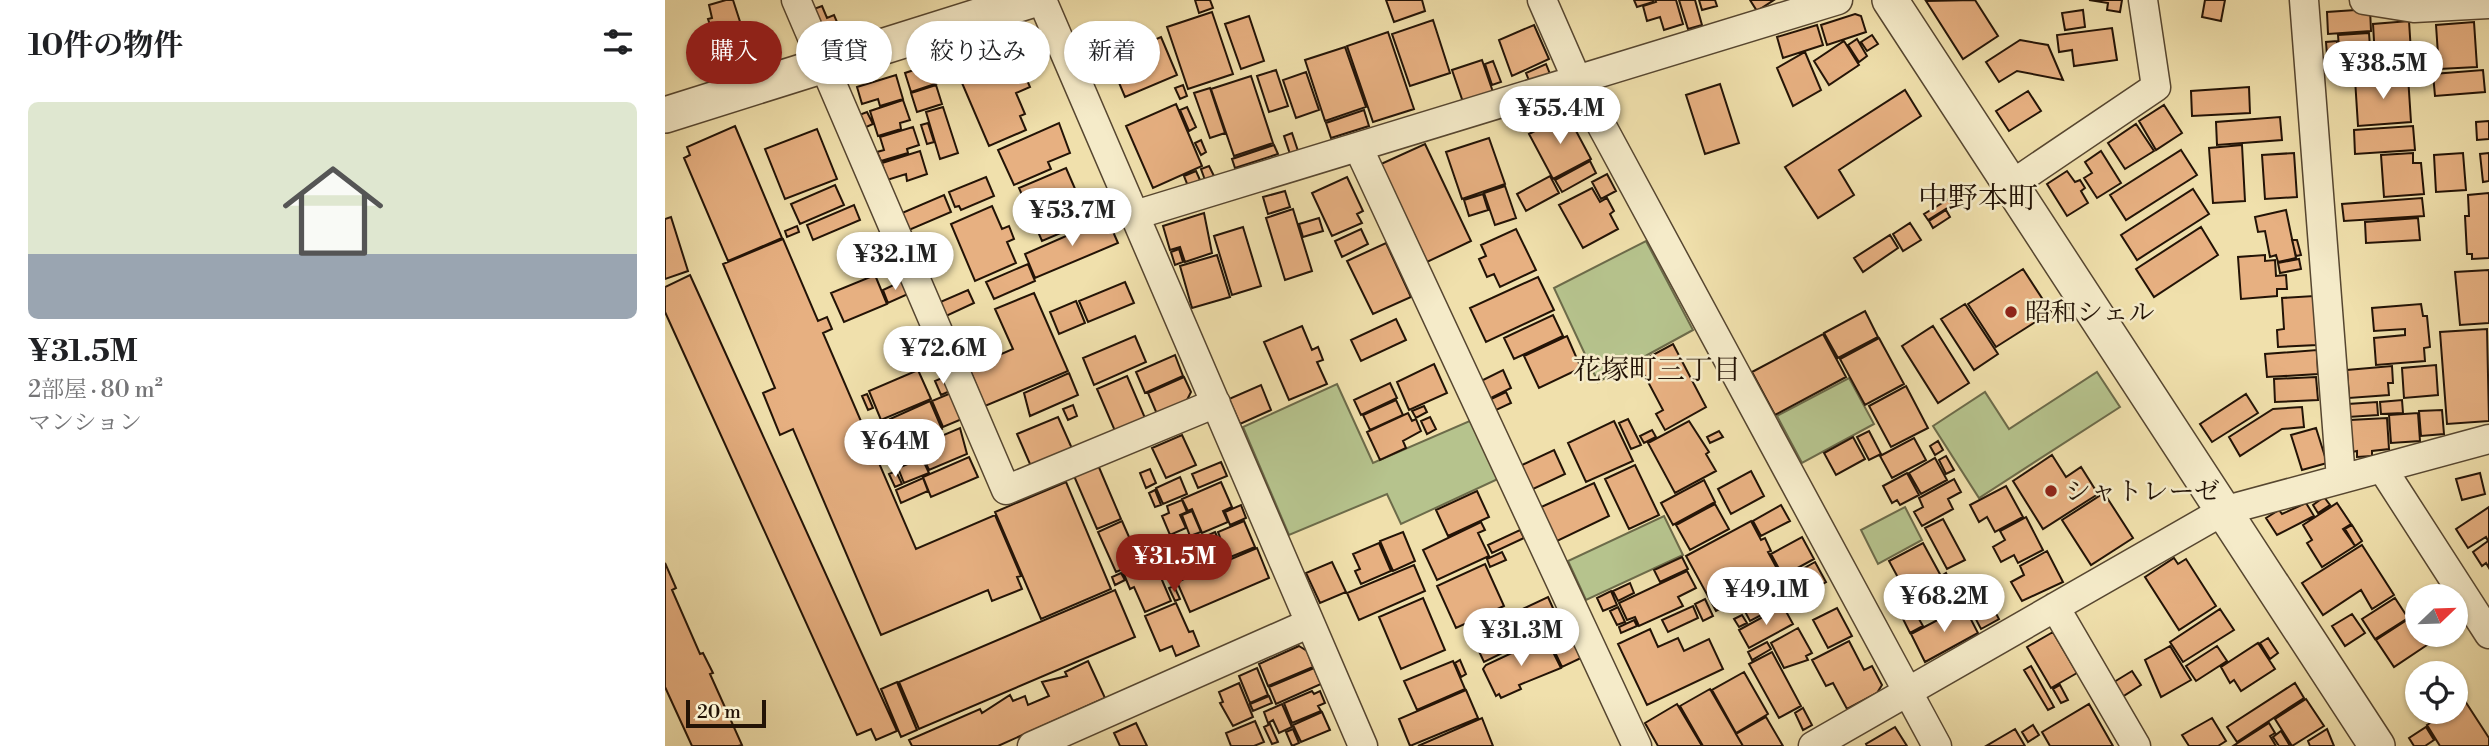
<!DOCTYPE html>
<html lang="ja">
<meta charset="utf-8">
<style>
:root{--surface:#fff;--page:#f2f2f2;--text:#202124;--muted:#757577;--accent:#8f2418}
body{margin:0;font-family:"Libre Bodoni","Noto Serif JP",serif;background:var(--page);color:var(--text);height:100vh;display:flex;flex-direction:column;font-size:26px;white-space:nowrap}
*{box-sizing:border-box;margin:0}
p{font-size:23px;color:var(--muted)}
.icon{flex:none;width:38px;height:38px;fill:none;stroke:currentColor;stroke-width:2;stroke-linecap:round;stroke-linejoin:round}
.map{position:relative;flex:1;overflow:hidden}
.details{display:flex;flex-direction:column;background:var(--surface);width:665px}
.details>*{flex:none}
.guide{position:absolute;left:21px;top:21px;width:665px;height:63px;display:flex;gap:14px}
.needle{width:46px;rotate:67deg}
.controls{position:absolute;left:1740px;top:584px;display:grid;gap:14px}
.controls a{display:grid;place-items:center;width:63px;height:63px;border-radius:50%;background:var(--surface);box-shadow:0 2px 5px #0004;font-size:35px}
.scale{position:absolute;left:21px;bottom:18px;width:80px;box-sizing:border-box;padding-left:7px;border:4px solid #231306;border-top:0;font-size:19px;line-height:24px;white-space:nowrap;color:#231306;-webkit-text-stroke:5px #f5ebc9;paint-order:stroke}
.price{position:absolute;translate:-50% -60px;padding:0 16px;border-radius:24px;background:#fff;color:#222;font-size:23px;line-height:46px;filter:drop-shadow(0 2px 4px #0008)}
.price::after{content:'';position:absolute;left:50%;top:42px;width:21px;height:16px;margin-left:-10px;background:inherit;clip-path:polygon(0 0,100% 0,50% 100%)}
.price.current{background:var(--accent);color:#fff}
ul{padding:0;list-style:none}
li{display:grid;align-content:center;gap:14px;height:371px;padding:0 28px}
li span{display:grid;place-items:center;height:217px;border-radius:10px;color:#555}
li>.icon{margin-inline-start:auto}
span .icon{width:126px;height:126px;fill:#fffc;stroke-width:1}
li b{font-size:30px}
h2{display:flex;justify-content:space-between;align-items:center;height:84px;padding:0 28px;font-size:30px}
.pill{padding:0 24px;border-radius:32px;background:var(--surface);box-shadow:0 2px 5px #0004;font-size:24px;line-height:63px}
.pill.current{background:var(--accent);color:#fff}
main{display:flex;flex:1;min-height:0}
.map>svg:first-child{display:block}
.green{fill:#b6c38d;stroke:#6c6b4a;stroke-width:2}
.building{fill:#e7b081;stroke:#231306;stroke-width:2}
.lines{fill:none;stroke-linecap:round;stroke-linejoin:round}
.minor-casing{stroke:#564630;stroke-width:31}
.tertiary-casing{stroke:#564630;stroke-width:38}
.minor{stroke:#f5ebc9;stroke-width:28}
.tertiary{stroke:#f5ebc9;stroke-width:35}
.poi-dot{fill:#8f2418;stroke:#f5ebc9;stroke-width:2.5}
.labels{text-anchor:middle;stroke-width:5;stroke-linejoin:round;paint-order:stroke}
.poi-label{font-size:26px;fill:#231306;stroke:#f5ebc9;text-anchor:start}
.neighbourhood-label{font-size:28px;fill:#231306;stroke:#f5ebc9}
.quarter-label{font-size:30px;fill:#231306;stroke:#f5ebc9}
</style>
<main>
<section class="details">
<h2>10件の物件<svg class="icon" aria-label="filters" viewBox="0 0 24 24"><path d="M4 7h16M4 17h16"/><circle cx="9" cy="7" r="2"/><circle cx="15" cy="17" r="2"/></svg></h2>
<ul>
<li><span style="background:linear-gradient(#dfe7d0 70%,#9aa5b1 0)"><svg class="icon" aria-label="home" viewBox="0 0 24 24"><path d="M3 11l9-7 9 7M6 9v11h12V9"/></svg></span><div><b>¥31.5M</b><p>2部屋 · 80 m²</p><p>マンション</p></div></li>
</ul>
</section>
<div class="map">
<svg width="1824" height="746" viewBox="0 0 1824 746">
<rect width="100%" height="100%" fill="#f0e0ac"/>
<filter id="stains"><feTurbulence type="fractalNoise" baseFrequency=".00286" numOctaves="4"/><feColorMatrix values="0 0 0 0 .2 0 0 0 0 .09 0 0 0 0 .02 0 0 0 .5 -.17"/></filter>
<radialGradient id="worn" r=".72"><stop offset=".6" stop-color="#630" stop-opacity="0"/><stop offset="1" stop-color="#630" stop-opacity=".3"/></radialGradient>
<!-- green -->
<path class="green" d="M981 241 1028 330 933 382 889 288Z
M1432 372 1455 407 1314 498 1268 426 1320 392 1344 429Z
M1184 378 1209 424 1137 463 1112 416Z
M672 384 708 463 807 420 835 478 736 524 722 494 624 535 578 427Z
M1240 507 1257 540 1213 564 1196 530Z
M999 516 1018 555 921 600 903 561Z"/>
<!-- building -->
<path class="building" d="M61 0H68L79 34 51 43 43 19 47 18 44 5Z
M530 0H545L548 8 534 13Z
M721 0H757L760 11 729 22Z
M969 0H988V2L972 7Z
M990 0H1011L1018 24 999 30 995 17 982 21 978 6 991 2Z
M1014 0H1030L1037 25 1023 29Z
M1034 0H1050L1052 6 1037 10Z
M1085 0H1109L1092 11Z
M1310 0 1333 36 1298 59 1261 1Z
M1424 0H1457L1455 12 1442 10 1443 3Z
M1540 0H1560L1556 21 1537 17Z
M157 6 162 18 169 15 175 29 164 34 154 28 146 10Z
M1705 9 1706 31 1663 34 1662 12Z
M1418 10 1420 27 1400 30 1397 13Z
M547 12 568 74 523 89 502 27Z
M1190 14 1196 16 1201 32 1162 45 1156 25Z
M584 16 599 61 576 69 560 24Z
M768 20 785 73 745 86 727 34Z
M1744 21 1746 52 1754 51 1755 64H1747V72L1711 74 1708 24Z
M1809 22 1812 67 1774 69 1771 25Z
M869 25 884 59 847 76 834 40Z
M1152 25 1158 45 1118 58 1112 37Z
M1447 28 1452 60 1409 66 1407 50 1394 52 1392 35Z
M723 32 749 109 708 122 682 46Z
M1704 33 1707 75 1676 77 1673 35Z
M80 34 85 50 71 54 66 39Z
M1207 35 1213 44 1202 51 1196 42Z
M496 37 512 75 460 97 444 59Z
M1192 39 1202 56 1194 62 1183 45Z
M1355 40 1383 45 1398 80 1352 71 1334 82 1321 62Z
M1179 41 1194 65 1164 85 1149 61Z
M1672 41 1673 54 1662 55 1661 42Z
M680 47 701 107 660 121 640 60Z
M1140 52 1156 90 1128 106 1112 68Z
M328 53 338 77 357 69 365 87 351 93 360 114 355 116 361 130 324 146 291 69Z
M817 60 828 92 798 102 787 70Z
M828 61 836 82 827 85 820 64Z
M267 64 273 83 246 92 240 73Z
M881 64 885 74 865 83 861 73Z
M279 67 283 79 274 82 271 69Z
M611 70 623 106 604 112 592 76Z
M1818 70 1820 92 1770 96 1768 74Z
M641 72 654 110 631 118 618 80Z
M231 75 238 99 215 106 213 99 197 104 192 87Z
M586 76 608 143 569 156 546 89Z
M1743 76 1746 122 1693 126 1690 79Z
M1055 84 1074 143 1040 154 1021 95Z
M271 85 277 104 252 112 246 93Z
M518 85 522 96 515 99 510 88Z
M1584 87 1585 113 1527 116 1526 91Z
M545 88 560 133 545 138 529 93Z
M1240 90 1256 116 1174 170 1189 195 1153 218 1120 167Z
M1363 91 1376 111 1344 131 1331 111Z
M238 100 245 120 235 123 236 129 213 136 205 111Z
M511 104 537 166 488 188 461 126Z
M1499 105 1517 133 1491 150 1474 121Z
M278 107 293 153 275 159 261 112Z
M522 107 531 127 524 131 515 110Z
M699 110 704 126 666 138 661 123Z
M202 112 208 124 199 128 194 115Z
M902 114 926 159 888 179 864 134Z
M1615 117 1617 140 1552 145 1551 122Z
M1824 121V139L1812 140 1811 122Z
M263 123 269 142 262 144 256 125Z
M394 123 405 153 383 162 386 169 349 185 333 150Z
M1471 124 1489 151 1460 169 1443 143Z
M70 126 117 238 63 261 19 158 25 155 22 147Z
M1748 126 1750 150 1690 154 1689 130Z
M248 127 254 145 242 149 243 153 216 161 212 152 219 150 215 137Z
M152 129 172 179 120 199 100 149Z
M627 133 634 154 626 157 619 136Z
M824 138 840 184 797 199 781 152Z
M536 140 541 152 536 155 530 143Z
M760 144 806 241 762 262 716 164Z
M609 145 613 154 570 168 567 159Z
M1577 145 1580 201 1548 203 1544 148Z
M1516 150 1532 175 1461 220 1445 195Z
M255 151 262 174 242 181 241 174 222 180 217 163Z
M1436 151 1456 183 1432 198 1419 178 1427 173 1420 162Z
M1629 153 1632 197 1600 199 1597 155Z
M1748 153V163H1756L1759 194 1719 197 1716 155Z
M1798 153 1801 190 1771 192 1769 155Z
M1824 153V181L1818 182 1815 154Z
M925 161 931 173 897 192 890 180Z
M544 166 549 176 540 180 536 169Z
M401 168 424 221 377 241 354 188Z
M531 171 535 180 523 186 519 176Z
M1402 171 1410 182 1415 180 1420 188 1416 191 1423 203 1402 216 1382 184Z
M942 174 951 191 936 199 927 182Z
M885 176 894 193 861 211 852 194Z
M321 177 329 196 296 210 294 206 290 207 284 192Z
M682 177 698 211 692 214 697 223 667 236 647 193Z
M170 185 179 205 135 224 126 204Z
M840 186 851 218 830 225 819 193Z
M927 188 935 202 942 198 949 211 945 214 953 229 918 248 894 205Z
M1528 189 1544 214 1472 260 1456 235Z
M620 191 625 207 603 214 598 197Z
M1824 193V258L1807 259V254H1802L1800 216H1804L1803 195Z
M818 194 823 210 804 216 799 200Z
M279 195 286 212 244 230 237 213Z
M1757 198 1759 216 1679 221 1677 204Z
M1284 199 1287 205 1263 220 1259 214Z
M189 205 195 220 148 240 142 225Z
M327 206 337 229 344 226 349 239 342 242 351 263 310 281 286 224Z
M628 209 647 271 620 280 601 218Z
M1281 210 1285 217 1268 228 1264 221Z
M1621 210 1631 258 1613 262 1611 255 1605 257 1600 231 1593 232 1590 217Z
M539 213 547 253 520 262 515 247 505 250 498 226Z
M6 217 23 271 0 279V219Z
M442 218 453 243 370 278 360 254Z
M654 218 658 231 638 237 634 224Z
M1753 218 1755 240 1701 243 1700 222Z
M1245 223 1256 240 1238 251 1228 234Z
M132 226 134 232 122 237 120 231Z
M578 227 596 286 567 295 549 236Z
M1536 227 1553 255 1489 297 1471 269Z
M696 229 703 244 677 257 670 241Z
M851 229 871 270 835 287 829 274 822 277 814 259 821 256 816 245Z
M1225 235 1233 248 1198 272 1189 258Z
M118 239 153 321 162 317 167 329 158 333 251 549 330 515 356 576 352 577 357 589 327 601 323 590 216 635 128 429 115 435 98 393 110 388 58 264Z
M1627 240H1632L1636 255 1631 256Z
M721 243 746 297 708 314 682 261Z
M514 249 518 262 510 265 506 252Z
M552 255 565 297 527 308 515 266Z
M1600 255V261L1610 260 1611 276 1621 275 1622 289H1612V296L1576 299 1573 257Z
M1634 259 1636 269 1615 273 1613 263Z
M363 264 370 281 329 299 321 282Z
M1358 269 1386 312 1331 347 1303 304Z
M1824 270V323L1795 325 1790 272Z
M25 275 232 731 211 740 206 729 192 735 0 312V287Z
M210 275 222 304 179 322 166 293Z
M873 277 889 310 821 342 805 308Z
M237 281 243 294 223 303 218 290Z
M460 282 469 303 423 322 414 301Z
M303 290 309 303 279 317 273 303Z
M369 293 403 371 320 406 304 368 348 349 330 309Z
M1649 296 1652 345 1613 347 1612 330 1619 329 1617 298Z
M411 301 420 323 394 334 385 312Z
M1300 304 1333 354 1309 370 1276 319Z
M1756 304 1758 316H1762L1765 347 1759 348 1760 361 1711 365 1709 338 1740 335V329L1709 331 1707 308Z
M1200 311 1213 337 1173 358 1159 333Z
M888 315 898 336 849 359 839 338Z
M731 319 741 340 696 361 686 340Z
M637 326 647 350 653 347 658 360 652 362 662 384 624 400 599 342Z
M1268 326 1304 383 1273 403 1237 346Z
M1822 329 1824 421 1782 424 1775 332Z
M1158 334 1181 377 1110 415 1087 372Z
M470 336 481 362 429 385 418 358Z
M902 336 916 368 874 388 859 356Z
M1214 338 1239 384 1200 405 1175 359Z
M1008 344 1041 407 1000 430 991 414 998 410 973 363Z
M1652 350 1653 374 1602 377 1600 354Z
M510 355 518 376 480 393 471 372Z
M769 364 782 393 744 410 732 382Z
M1771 365 1773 395 1739 398 1737 368Z
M1727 366 1728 383H1723L1724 395 1684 398 1682 370Z
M253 370 266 399 216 420 204 391Z
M838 370 846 388 824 399 816 381Z
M404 373 413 395 365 416 359 393Z
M462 376 480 418 450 431 432 389Z
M279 377 285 391 276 395 270 381Z
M519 377 526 392 521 402 492 414 483 393Z
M1651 377 1653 400 1610 402 1609 379Z
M725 383 732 398 696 415 689 400Z
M596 385 606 410 575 424 564 399Z
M1241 386 1263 428 1226 447 1204 406Z
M841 392 846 403 829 411 824 400Z
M286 393 297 419 278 427 267 401Z
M202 394 208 408 203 410 197 396Z
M1581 394 1593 413 1547 442 1535 424Z
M731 400 738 415 705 430 698 415Z
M1737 400 1738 413 1716 414 1715 402Z
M265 401 277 429 232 448 224 431 229 429 225 419Z
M1712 402 1713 415 1683 417V404Z
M408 405 412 416 403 420 398 409Z
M759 406 762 412 751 418 747 411Z
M1637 407 1639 427 1617 429 1575 456 1564 437 1608 409Z
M1777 410 1779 434 1756 436 1754 411Z
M743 413 747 421 751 419 756 431 738 441 741 448 715 460 702 432Z
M1753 413 1755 441 1726 443 1724 415Z
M393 417 409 453 368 471 352 434Z
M765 417 771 429 762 434 756 421Z
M1722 418 1724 449 1707 451V456L1692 457V451L1687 452 1685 420Z
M963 419 976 445 966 449 954 423Z
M949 421 968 461 921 482 903 443Z
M1024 421 1044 452 1041 454 1051 471 1010 493 983 443Z
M213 426 217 437 211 440 206 429Z
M295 428 302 454 264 470 253 446Z
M1651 428 1662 463 1637 470 1626 435Z
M987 430 991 437 979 443 975 436Z
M1054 431 1058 437 1045 443 1042 437Z
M1204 431 1216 454 1204 460 1192 437Z
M517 435 531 465 501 478 487 448Z
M1188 437 1200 459 1171 475 1159 453Z
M1249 438 1261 460 1227 478 1215 456Z
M1273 441 1278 450 1270 455 1265 446Z
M889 450 900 474 866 490 855 466Z
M1387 455 1401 477 1416 467 1433 494 1378 529 1348 481Z
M1281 456 1289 470 1281 474 1274 460Z
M304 457 313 477 266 497 258 477Z
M257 458 264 473 239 483 233 468Z
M1270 458 1282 480 1256 494 1244 473Z
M556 462 562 476 533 488 527 474Z
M433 465 456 519 432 529 409 476Z
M970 465 994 515 964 529 940 479Z
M485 469 491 483 481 488 475 473Z
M231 471 237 484 230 487 224 474Z
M1086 471 1099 496 1066 514 1053 489Z
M1242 473 1254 495 1235 505 1232 500 1227 503 1218 486Z
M1815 473 1820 494 1797 500 1791 479Z
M515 477 522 494 498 504 491 488Z
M258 478 263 491 236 503 231 490Z
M1289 479 1296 492 1283 499 1288 509 1257 526 1249 512 1258 507 1254 498Z
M1039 480 1050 502 1008 525 996 503Z
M401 482 446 589 376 619 330 512Z
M556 482 567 507 558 511 563 522 537 533 527 509 523 511 517 499Z
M929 483 944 516 890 542 874 508Z
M1341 486 1358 517 1330 532 1322 517 1314 522 1305 505Z
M490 490 496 505 490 507 484 493Z
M812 491 824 517 783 536 771 510Z
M1439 493 1468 538 1426 565 1397 520Z
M1659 497 1665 505 1653 513 1648 505Z
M517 500 522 512 515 515 521 528 505 535 497 516 504 513 502 506Z
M1641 503 1649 516 1612 535 1601 518 1614 510 1617 514Z
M1672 503 1686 524 1678 529 1690 546 1657 567 1642 543 1647 540 1638 525Z
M1050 504 1064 529 1025 550 1011 525Z
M576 505 581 518 565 525 560 512Z
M1116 505 1125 521 1096 536 1088 521Z
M1824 507V568L1821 563 1817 566 1808 552 1823 541 1821 537 1803 548 1791 529Z
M527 511 536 532 525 536 517 515Z
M1361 517 1378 550 1353 563 1349 555 1336 562 1328 547 1340 540 1335 531Z
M1278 519 1300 560 1282 569 1260 528Z
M457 521 475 562 451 572 433 532Z
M579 521 590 547 563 558 553 532Z
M1086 521 1096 540 1100 538 1106 551 1103 552 1116 576 1051 611 1021 556Z
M816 522 820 530 813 533 824 556 772 580 758 550Z
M1687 525 1697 541 1690 546 1680 529Z
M855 530 859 538 827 553 823 545Z
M550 532 562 559 517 579 505 552Z
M738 532 750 561 728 571 715 541Z
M1137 537 1149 559 1118 576 1106 554Z
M714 543 726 571 696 584 690 571 695 569 688 554Z
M1258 543 1276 576 1281 573 1288 587 1249 607 1224 561Z
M1697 545 1729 595 1707 609 1696 590 1658 615 1637 583Z
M592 548 604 578 525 612 512 582Z
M1382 551 1398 582 1357 601 1346 582 1359 575 1355 566Z
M837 552 841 560 825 567 822 559Z
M494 556 502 573 497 576 490 558Z
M1017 557 1023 569 995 582 989 570Z
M1509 558 1513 564 1521 559 1551 606 1514 630 1480 577Z
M488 559 506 601 480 612 469 587 465 589 458 572Z
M667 562 681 592 655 603 641 573Z
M1150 562 1161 582 1140 594 1129 574Z
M0 563 11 588 7 590 35 654 38 653 48 673 45 674 77 745 73 746H27L0 687Z
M820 564 839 606 791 628 772 586Z
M749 565 760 591 694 620 682 593Z
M1022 571 1031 588 1013 597 1018 606 974 626 970 617 962 620 954 603Z
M456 573 460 580 450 585 447 577Z
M1121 577 1128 589 1122 592 1116 579Z
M1312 578 1334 619 1316 629 1294 587Z
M1114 579 1125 600 1085 621 1074 600Z
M965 583 969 593 953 601 948 591Z
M509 586 515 599 510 601 504 588Z
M450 590 470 637 254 729 234 682Z
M946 591 952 605 938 611 932 598Z
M883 597 896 626 863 641 849 613Z
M758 598 780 650 736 669 714 617Z
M1276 598 1282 609 1271 614 1266 604Z
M1730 598 1743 618 1710 639 1697 619Z
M1040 599 1048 616 1038 621 1030 604Z
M511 603 524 632 528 631 534 646 511 656 507 646 495 651 480 616Z
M1028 606 1033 618 1003 632 997 620Z
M1118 606 1128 624 1084 648 1074 630Z
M1299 606 1313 633 1260 662 1246 634Z
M953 607 960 622 952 625 945 611Z
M1172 608 1187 636 1163 648 1148 620Z
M1555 609 1569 630 1518 662 1505 642Z
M1250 612 1258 626 1245 633 1238 619Z
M847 614 860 642 819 662 811 645 816 642 811 631Z
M1687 614 1700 633 1680 646 1667 626Z
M1077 615 1082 623 1074 627 1069 619Z
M1745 618 1752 635H1756L1762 645 1729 667 1711 640Z
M969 620 972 626 956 633 954 627Z
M1133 628 1147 653 1141 656 1143 660 1119 668 1106 643Z
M985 629 993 647 1013 638 1019 651 1044 639 1058 669 982 705 953 644Z
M1388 632 1412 673 1386 688 1362 647Z
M1603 638 1613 653 1605 659 1595 643Z
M877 639 882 650 886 648 896 668 854 685 856 689 836 698 834 694 831 696 818 669 821 665Z
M907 640 916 658 897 667 888 648Z
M1184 641 1199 670 1207 666 1217 685 1212 693 1182 709 1168 683 1161 686 1147 660Z
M1102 642 1106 649 1087 660 1083 652Z
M1593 643 1610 669 1576 691 1569 680 1565 683 1556 667Z
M634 646 642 651 648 667 603 686 594 664Z
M1505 646 1526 680 1496 697 1480 660Z
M1552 646 1562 661 1531 681 1521 666Z
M1107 652 1136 706 1114 718 1084 664Z
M795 660 801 674 796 677 790 663Z
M423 661 440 698 333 746H247L244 740 315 709 317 713 345 695 348 701 360 696 363 705 384 696 377 682 402 676 400 672Z
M788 661 800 689 752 710 739 681Z
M1366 666 1389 707 1383 710 1359 670Z
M592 668 603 695 585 703 574 676Z
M649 668 656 684 611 704 604 687Z
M1467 671 1476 685 1457 697 1449 682Z
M1079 672 1103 714 1071 733 1047 690Z
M232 682 252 730 236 737 216 689Z
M574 683 588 717 568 726 555 703 558 702 554 692Z
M1630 683 1639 698 1572 742 1562 727Z
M1395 685 1403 700 1396 703 1388 689Z
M1045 689 1078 746H1038L1015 706Z
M801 690 813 718 745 746 734 719Z
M647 691 649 694 655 691 660 703 653 706 656 711 627 723 619 703Z
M604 696 607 703 588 711 585 704Z
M1641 699 1659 726 1627 746 1610 719Z
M1800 701 1824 738V746H1775L1762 725 1782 712H1790V707Z
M617 704 627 727 614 733 608 720 603 723 599 712Z
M1012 704 1037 746H993L980 723Z
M1424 704 1448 746H1385L1377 732Z
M1138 708 1147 725 1138 730 1130 713Z
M657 712 665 730 636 742 628 725Z
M1101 717 1118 746H1078L1071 734Z
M817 718 828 746H753Z
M1547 718 1561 741 1553 746H1524L1517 735Z
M590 721 599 742 589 746H566L561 733Z
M471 723 482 746H455L449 733Z
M1604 723 1610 733 1605 736 1611 746H1568Z
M605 724 613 742 607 744 599 727Z
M1368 725 1374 735 1363 742 1357 732Z
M1230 727 1242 746H1202L1201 744Z
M1761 727 1769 740 1760 746H1749L1744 738Z
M628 729 634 743 627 746 621 732Z
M1350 729 1360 746H1321Z
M1662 729 1669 746H1645L1643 741Z
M1616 731 1625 746H1614L1608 737Z"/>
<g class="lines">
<defs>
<path id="minor" d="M131 0 341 490 551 403
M377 0 698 746
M877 0 912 80 1272 746
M1639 0 1676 479
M1699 0 1749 8 1824 4
M693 147 972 746
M1346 185 1491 87 1478 0
M470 215 1173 0
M1717 468 1824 634
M1390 607 1471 746
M367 746 645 623
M1148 746 1558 511 1824 439"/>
<path id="tertiary" d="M1225 0 1712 746
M0 115 366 0"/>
</defs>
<!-- minor casing -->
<use href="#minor" class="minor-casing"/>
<!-- tertiary casing -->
<use href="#tertiary" class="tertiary-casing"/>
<!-- minor -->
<use href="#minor" class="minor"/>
<!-- tertiary -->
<use href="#tertiary" class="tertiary"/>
</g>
<!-- markers -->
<g class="poi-dot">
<circle cx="1346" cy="312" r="7"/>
<circle cx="1386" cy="491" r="7"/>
</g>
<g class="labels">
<!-- poi labels -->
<g class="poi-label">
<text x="1360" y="321">昭和シェル</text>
<text x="1400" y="500">シャトレーゼ</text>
</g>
<!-- neighbourhood labels -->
<g class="neighbourhood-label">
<text x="992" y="379">花塚町三丁目</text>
</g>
<!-- quarter labels -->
<g class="quarter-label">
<text x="1313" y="208">中野本町</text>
</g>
</g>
<rect width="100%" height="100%" filter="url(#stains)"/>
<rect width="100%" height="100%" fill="url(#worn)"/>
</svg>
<div class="controls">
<a><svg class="needle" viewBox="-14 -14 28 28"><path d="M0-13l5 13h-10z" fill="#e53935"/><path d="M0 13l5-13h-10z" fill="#757577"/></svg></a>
<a><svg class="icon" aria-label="locate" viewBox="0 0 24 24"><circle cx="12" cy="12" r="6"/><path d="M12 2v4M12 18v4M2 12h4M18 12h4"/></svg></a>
</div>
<div class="scale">20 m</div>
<b class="price" style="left:1718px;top:101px">¥38.5M</b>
<b class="price" style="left:895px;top:146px">¥55.4M</b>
<b class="price" style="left:407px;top:248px">¥53.7M</b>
<b class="price" style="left:230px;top:292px">¥32.1M</b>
<b class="price" style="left:278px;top:386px">¥72.6M</b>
<b class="price" style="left:230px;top:479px">¥64M</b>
<b class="price current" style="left:509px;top:594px">¥31.5M</b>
<b class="price" style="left:1101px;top:627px">¥49.1M</b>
<b class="price" style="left:1279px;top:634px">¥68.2M</b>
<b class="price" style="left:856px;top:668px">¥31.3M</b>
<div class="guide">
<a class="pill current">購入</a>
<a class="pill">賃貸</a>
<a class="pill">絞り込み</a>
<a class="pill">新着</a>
</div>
</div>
</main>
